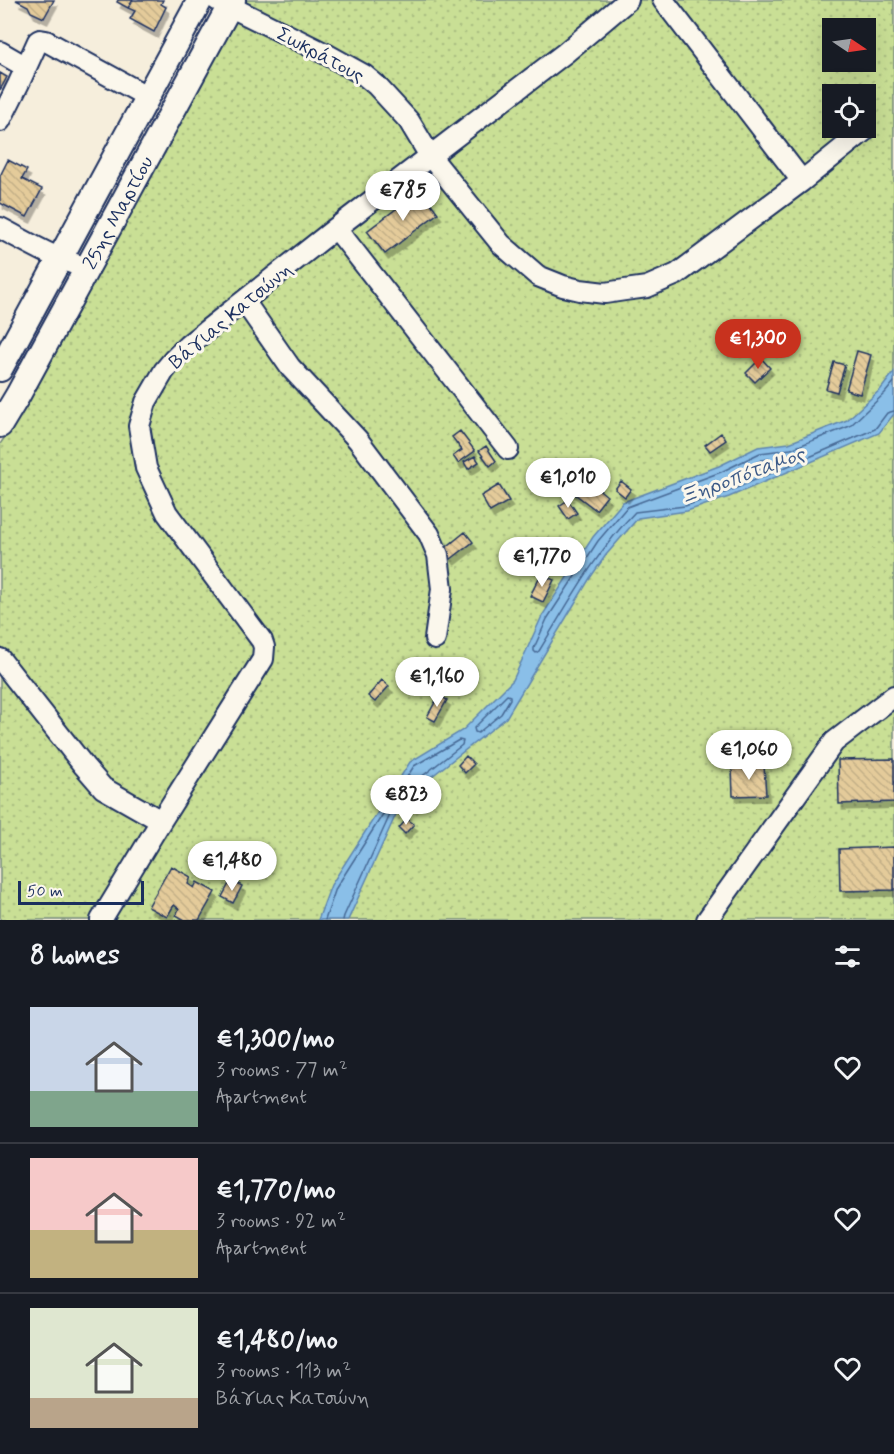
<!DOCTYPE html>
<meta charset="utf-8">
<style>
:root{--surface:#171b24;--page:#20242c;--text:#f1f3f6;--muted:#9ea1a6;--line:#363941;--accent:#c8321e}
body{margin:0;font-family:Mynerve,sans-serif;background:var(--page);color:var(--text);height:100vh;display:flex;flex-direction:column;font-size:22px;white-space:nowrap}
*{box-sizing:border-box;margin:0}
p{font-size:20px;color:var(--muted)}
.icon{flex:none;width:33px;height:33px;fill:none;stroke:currentColor;stroke-width:2;stroke-linecap:round;stroke-linejoin:round}
.map{position:relative;height:920px;overflow:hidden}
.drawer{display:flex;flex-direction:column;background:var(--surface);flex:1}
.drawer>*{flex:none}
.needle{width:39px;rotate:103deg}
.fabs{position:absolute;left:822px;top:18px;display:grid;gap:12px}
.fabs a{display:grid;place-items:center;width:54px;height:54px;border-radius:0px;background:var(--surface);box-shadow:0 6px 24px #0002;font-size:30px}
.scale{position:absolute;left:18px;bottom:15px;width:126px;box-sizing:border-box;padding-left:6px;border:3px solid #1b2f5e;border-top:0;font-size:16px;line-height:21px;white-space:nowrap;color:#1b2f5e;-webkit-text-stroke:4px #fbf7ec;paint-order:stroke}
.price{position:absolute;translate:-50% -51px;padding:0 14px;border-radius:21px;background:#fff;color:#222;font-size:20px;line-height:39px;filter:drop-shadow(0 2px 3px #0008)}
.price::after{content:'';position:absolute;left:50%;top:36px;width:18px;height:14px;margin-left:-9px;background:inherit;clip-path:polygon(0 0,100% 0,50% 100%)}
.price.on{background:var(--accent);color:#fff}
ul{padding:0;list-style:none}
li{display:flex;align-items:center;gap:18px;height:150px;padding:0 30px}
li+li{border-top:2px solid var(--line)}
li span{display:grid;place-items:center;flex:none;width:168px;height:120px;border-radius:0px;color:#555}
li>.icon{margin-inline-start:auto}
span .icon{width:72px;height:72px;fill:#fffc;stroke-width:1}
li b{font-size:26px}
h2{display:flex;justify-content:space-between;align-items:center;height:72px;padding:0 30px;font-size:26px}
.map>svg:first-child{display:block}
.grass{fill:url(#grass-dots);stroke:#72877a;stroke-width:1.5;fill-rule:evenodd}
.water{fill:#8abfe8;stroke:#5e85b1;stroke-width:1.5}
.lines{fill:none;stroke-linecap:round;stroke-linejoin:round}
.shore{stroke:#476995;stroke-width:1.5}
.building{fill:url(#building-back-hatch);stroke:#1b2f5e;stroke-width:1.5;filter:url(#shadow)}
.minor-casing{stroke:#1b2f5e;stroke-width:24}
.tertiary-casing{stroke:#1b2f5e;stroke-width:28}
.minor{stroke:#fbf7ec;stroke-width:20}
.tertiary{stroke:#fbf7ec;stroke-width:24}
.labels{text-anchor:middle;stroke-width:6;stroke-linejoin:round;paint-order:stroke}
.street-label{font-size:20px;fill:#1b2f5e;stroke:#fbf7ec}
.water-label{font-size:21px;font-style:italic;fill:#3c5a87;stroke:#fbf7ec}
</style>
<div class="map">
<svg width="894" height="920" viewBox="0 0 894 920">
<defs>
<pattern id="grass-dots" width="8" height="8" patternUnits="userSpaceOnUse" patternTransform="scale(1.5)"><rect width="8" height="8" fill="#c9df95"/><path d="M2 2h.1M6 6h.1" fill="none" stroke="#acc083" stroke-width="1.8" stroke-linecap="round"/></pattern>
<pattern id="building-back-hatch" width="6" height="6" patternUnits="userSpaceOnUse" patternTransform="scale(1.5)"><rect width="6" height="6" fill="#e4cb9a"/><path d="M-1 5l2 2M0 0l6 6M5-1l2 2" fill="none" stroke="#c3af87"/></pattern>
<filter id="shadow"><feDropShadow dx="3.5" dy="6" stdDeviation="0" flood-color="#0004"/></filter>
</defs>
<rect width="100%" height="100%" fill="#f6eedc"/>
<filter id="ink" filterUnits="userSpaceOnUse"><feTurbulence type="fractalNoise" baseFrequency=".0167" numOctaves="2"/><feDisplacementMap in="SourceGraphic" scale="12" xChannelSelector="R" yChannelSelector="G"/><feConvolveMatrix kernelMatrix="1 2 1 2 8 2 1 2 1" color-interpolation-filters="sRGB"/></filter>
<g filter="url(#ink)">
<!-- grass -->
<path class="grass" d="M245 0H894V920H0V444L10 430 127 220ZM832 28H866V62H832ZM832 94H866V128H832Z"/>
<!-- water -->
<path class="water" d="M894 372V414L879 433 729 497 687 511 638 518 606 555 590 578 506 718 403 799 348 920H318L331 885 410 762 463 730 513 680 542 616 593 537 623 502 719 466 758 447 789 443 847 420 881 389Z"/>
<g class="lines">
<!-- shore -->
<path class="shore" d="M894 382 885 393 850 426 791 449 760 453 721 472 627 507 598 541 547 619 534 648V651L536 653 539 651C568 604 595 553 635 512L685 506 727 492 875 429 887 413 894 411
M769 459 772 462 770 465 740 478 736 476 738 472 762 460Z
M507 695 510 696V699L501 714 478 733 475 732 474 728Z
M459 740 463 741 462 745 406 789H402V785L414 766Z
M325 920 336 888 383 814 387 813 389 817 344 916 343 920"/>
</g>
<!-- building -->
<path class="building" d="M16 0H54L44 18 31 12 28 6Z
M118 0H133L128 8 117 2Z
M133 0H163L161 4 166 7 154 32 130 19 135 11 128 8Z
M0 73 7 77 0 90Z
M8 160 27 170 22 179 42 189 27 217 0 203V176Z
M421 190 438 213 385 254 367 231Z
M857 351 871 355 860 394 846 390Z
M761 358 770 368 755 382 746 373Z
M834 362 845 365 837 392 826 389Z
M460 431 475 451 458 463 453 456 462 450 452 437Z
M721 433 726 440 710 451 705 445Z
M486 446 496 461 490 466 479 451Z
M475 456 479 462 468 469 464 462Z
M583 476 607 496 596 510 571 491Z
M621 481 631 489 625 497 615 489Z
M499 485 509 501 490 512 481 496Z
M568 500 577 513 568 519 559 506Z
M465 532 473 542 451 559 444 549Z
M541 574 554 580 543 602 530 596Z
M382 680 389 686 375 702 368 696Z
M439 695 447 700 435 721 427 717Z
M466 756 474 764 465 773 458 765Z
M894 759V802L839 804 838 760Z
M764 766 766 795 733 796 732 768Z
M407 819 414 824 405 834 399 828Z
M894 847V890L840 891 839 849Z
M171 866 191 877 188 884 194 888 197 882 215 892 199 920H185L176 915 179 909 174 905 167 917 148 907Z
M231 880 242 886 233 903 222 897Z"/>
<g class="lines">
<defs>
<path id="minor" d="M217 0 326 54 364 75 376 85 409 121 430 156 501 244 538 276 563 286 580 290 605 293 625 290 647 287 677 274 802 181 864 131
M663 0 802 181
M0 52 26 67
M0 121 18 85 38 41 40 40 46 41 148 97
M0 228C29 243 56 260 88 268
M336 228 508 449
M244 301 290 367 358 440 429 534 438 555 442 589 435 639
M0 659 84 766 103 788 161 821
M101 920 161 821 263 659 264 647 262 641 167 513 146 468 139 426 146 402 164 371 174 359 188 345 336 228 565 53 628 0
M707 920 834 742 894 696"/>
<g id="tertiary">
<path d="M0 369 200 0"/>
<path id="s1" d="M0 425 18 395 233 0"/>
</g>
</defs>
<!-- minor casing -->
<use href="#minor" class="minor-casing"/>
<!-- tertiary casing -->
<use href="#tertiary" class="tertiary-casing"/>
<!-- minor -->
<use href="#minor" class="minor"/>
<!-- tertiary -->
<use href="#tertiary" class="tertiary"/>
</g>
</g>
<g class="labels">
<!-- street labels -->
<g class="street-label">
<text transform="translate(321 54) rotate(28)" y="7">Σωκράτους</text>
<text dy="7" stroke="none"><textPath href="#s1" startOffset="243">25ης Μαρτίου</textPath></text>
<text transform="translate(230 315) rotate(-40)" y="7">Βάγιας Κατσώνη</text>
</g>
<!-- water labels -->
<g class="water-label">
<text transform="translate(742 475) rotate(-20)" y="7">Ξηροπόταμος</text>
</g>
</g>
</svg>
<div class="fabs">
<a><svg class="needle" viewBox="-14 -14 28 28"><path d="M0-13l5 13h-10z" fill="#e53935"/><path d="M0 13l5-13h-10z" fill="#9ea1a6"/></svg></a>
<a><svg class="icon" aria-label="locate" viewBox="0 0 24 24"><circle cx="12" cy="12" r="6"/><path d="M12 2v4M12 18v4M2 12h4M18 12h4"/></svg></a>
</div>
<div class="scale">50 m</div>
<b class="price" style="left:403px;top:222px">€785</b>
<b class="price on" style="left:758px;top:370px">€1,300</b>
<b class="price" style="left:568px;top:509px">€1,010</b>
<b class="price" style="left:542px;top:588px">€1,770</b>
<b class="price" style="left:437px;top:708px">€1,160</b>
<b class="price" style="left:749px;top:781px">€1,060</b>
<b class="price" style="left:406px;top:826px">€823</b>
<b class="price" style="left:232px;top:892px">€1,480</b>
</div>
<section class="drawer">
<h2>8 homes<svg class="icon" aria-label="filters" viewBox="0 0 24 24"><path d="M4 7h16M4 17h16"/><circle cx="9" cy="7" r="2"/><circle cx="15" cy="17" r="2"/></svg></h2>
<ul>
<li><span style="background:linear-gradient(#c9d6e8 70%,#7fa58c 0)"><svg class="icon" aria-label="home" viewBox="0 0 24 24"><path d="M3 11l9-7 9 7M6 9v11h12V9"/></svg></span><div><b>€1,300/mo</b><p>3 rooms · 77 m²</p><p>Apartment</p></div><svg class="icon" aria-label="heart" viewBox="0 0 24 24"><path d="M12 20l-8-8c-3-5 5-10 8-4 3-6 11-1 8 4z"/></svg></li>
<li><span style="background:linear-gradient(#f6c9c9 60%,#c2b280 0)"><svg class="icon" aria-label="home" viewBox="0 0 24 24"><path d="M3 11l9-7 9 7M6 9v11h12V9"/></svg></span><div><b>€1,770/mo</b><p>3 rooms · 92 m²</p><p>Apartment</p></div><svg class="icon" aria-label="heart" viewBox="0 0 24 24"><path d="M12 20l-8-8c-3-5 5-10 8-4 3-6 11-1 8 4z"/></svg></li>
<li><span style="background:linear-gradient(#dfe7d0 75%,#b9a48a 0)"><svg class="icon" aria-label="home" viewBox="0 0 24 24"><path d="M3 11l9-7 9 7M6 9v11h12V9"/></svg></span><div><b>€1,480/mo</b><p>3 rooms · 113 m²</p><p>Βάγιας Κατσώνη</p></div><svg class="icon" aria-label="heart" viewBox="0 0 24 24"><path d="M12 20l-8-8c-3-5 5-10 8-4 3-6 11-1 8 4z"/></svg></li>
</ul>
</section>
